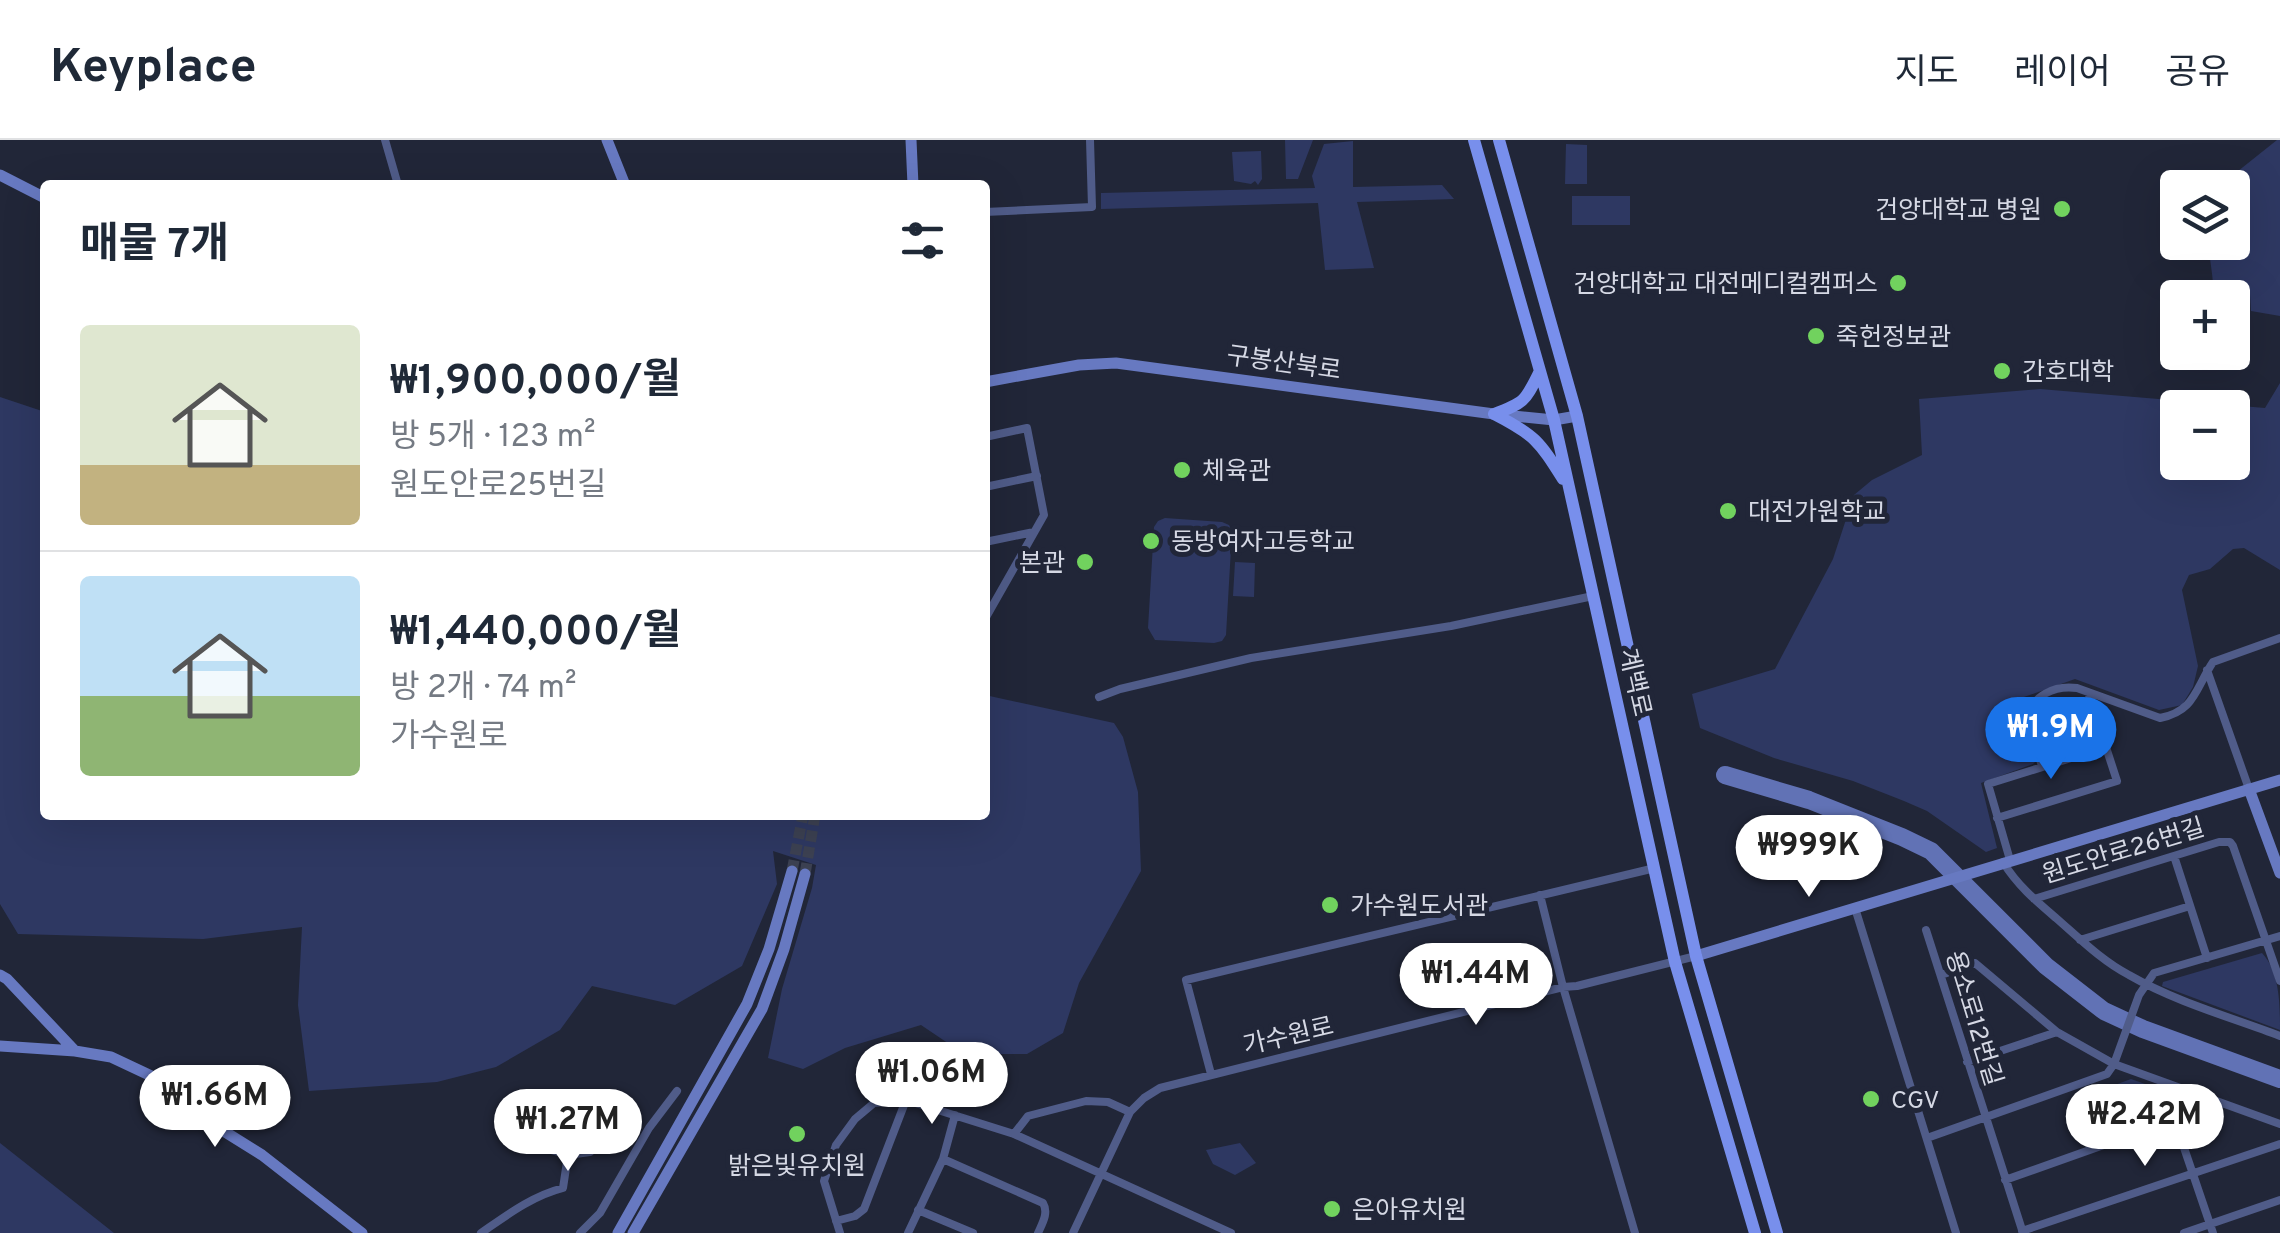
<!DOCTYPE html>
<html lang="ko">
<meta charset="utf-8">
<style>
:root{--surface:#fff;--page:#f2f2f3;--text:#1f2937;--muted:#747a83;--line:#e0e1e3;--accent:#1a73e8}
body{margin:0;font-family:Overpass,"Noto Sans KR",sans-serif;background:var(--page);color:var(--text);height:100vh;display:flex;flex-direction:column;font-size:38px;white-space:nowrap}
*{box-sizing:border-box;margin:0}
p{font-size:32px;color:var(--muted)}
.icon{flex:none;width:55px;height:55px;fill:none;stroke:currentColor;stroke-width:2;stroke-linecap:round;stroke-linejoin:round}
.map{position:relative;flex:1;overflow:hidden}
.drawer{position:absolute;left:40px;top:40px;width:950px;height:640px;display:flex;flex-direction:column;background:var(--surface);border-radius:10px;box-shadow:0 10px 40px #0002}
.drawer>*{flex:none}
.buttons{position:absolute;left:2160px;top:30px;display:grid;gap:20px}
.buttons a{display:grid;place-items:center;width:90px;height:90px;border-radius:10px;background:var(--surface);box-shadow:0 10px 40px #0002;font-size:50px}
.price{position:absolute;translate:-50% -85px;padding:0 22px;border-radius:35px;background:#fff;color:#222;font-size:32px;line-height:65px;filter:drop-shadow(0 2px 5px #0008)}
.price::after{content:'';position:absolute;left:50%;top:60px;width:30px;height:22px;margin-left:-15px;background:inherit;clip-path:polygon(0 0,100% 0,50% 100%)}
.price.current{background:var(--accent);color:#fff}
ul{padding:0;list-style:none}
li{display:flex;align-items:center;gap:30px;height:250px;padding:0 40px}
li+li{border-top:2px solid var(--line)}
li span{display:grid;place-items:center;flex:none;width:280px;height:200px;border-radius:10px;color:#555}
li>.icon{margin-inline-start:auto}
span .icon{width:120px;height:120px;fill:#fffc;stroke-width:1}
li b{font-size:42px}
h2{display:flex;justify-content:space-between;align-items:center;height:120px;padding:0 40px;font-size:42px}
header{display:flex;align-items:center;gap:60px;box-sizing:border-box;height:140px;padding:0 50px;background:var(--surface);border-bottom:2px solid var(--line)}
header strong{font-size:48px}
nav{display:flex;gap:55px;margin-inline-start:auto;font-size:35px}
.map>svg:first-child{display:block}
.green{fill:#2e3862;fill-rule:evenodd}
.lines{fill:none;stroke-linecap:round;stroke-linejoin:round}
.river{stroke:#6172b5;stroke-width:18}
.secondary-tunnel{stroke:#3c4152;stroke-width:11;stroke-dasharray:11 5.5;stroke-linecap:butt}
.street{stroke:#505c89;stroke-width:8}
.secondary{stroke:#6779c1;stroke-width:11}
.primary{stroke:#788fec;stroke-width:12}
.poi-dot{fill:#71d25e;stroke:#212638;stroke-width:4}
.labels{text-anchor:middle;stroke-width:10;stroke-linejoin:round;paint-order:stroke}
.poi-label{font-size:25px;fill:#d5d8e4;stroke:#212638;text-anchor:start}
.street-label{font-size:25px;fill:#d5d8e4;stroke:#212638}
</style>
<header>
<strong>Keyplace</strong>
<nav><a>지도</a><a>레이어</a><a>공유</a></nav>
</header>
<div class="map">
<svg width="2280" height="1093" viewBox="0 0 2280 1093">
<rect width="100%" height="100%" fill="#212638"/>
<!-- green -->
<path class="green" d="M1285 0H1313L1298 39H1286Z
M2277 0H2280V176L2251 171 2250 154 2213 155C2214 135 2209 122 2209 103L2232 102V48L2218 47Z
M1353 1V47L1442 45 1454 59 1357 62 1374 128 1325 130 1318 63 1101 69V53L1315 48 1312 36 1324 4Z
M1566 4 1587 5V44H1565Z
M1261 11 1262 39 1258 45 1255 41 1251 44 1234 41 1232 12Z
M1572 56H1630V85H1572Z
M2280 243V430L2244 408 2233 409 2210 429 2189 435 2182 450 2198 526 2193 547 2182 565 2159 570 2075 539 2021 558 2036 621 2033 624 1981 643 1997 708 1986 712 1927 671 1904 661 1853 641 1774 618 1700 588 1692 554 1775 529 1833 419 1854 355 1872 340 1922 315 1919 259 2040 249 2265 268ZM2178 268H2232V322H2178Z
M0 257 45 272V675H985V555L1114 583 1123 597 1138 652 1141 731 1079 843 1063 893 1027 914H964L921 885 845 908 803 929 768 918 782 849 812 748 816 725 773 711 777 744 742 826 675 865 592 846 560 890 496 927 437 942 309 951 298 865 302 787 203 799 18 794 0 764Z
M1165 378 1222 382 1229 385 1232 391 1226 495 1222 501 1214 503 1155 500 1148 488 1154 387 1158 381Z
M1235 422 1255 423 1254 457 1233 456Z
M2262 813C2280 832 2280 865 2280 890L2162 846 2163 842Z
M2131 939 2159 949 2171 977 2089 1008 2074 960Z
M0 1003 114 1093H0Z
M1240 1003 1256 1023 1235 1035 1213 1024 1206 1010Z"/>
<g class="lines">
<!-- river -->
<path class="river" d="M1725 635 1809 660 1902 697 1931 711 2046 826 2104 871 2143 889 2280 939"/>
<!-- secondary-tunnel -->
<path class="secondary-tunnel" d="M792 731 803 675
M805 734 815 675"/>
<!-- street -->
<path class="street" d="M385 0 398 45
M985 72 1092 67 1090 0
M985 297 1027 288 1044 375 985 479
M985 347 1037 336
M985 402 1034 392
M2207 530 2249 649
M1099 557 1120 549 1251 518 1451 486 1593 456
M2042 626C2038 612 2030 594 2030 579 2030 555 2056 545 2077 548L2160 578C2195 571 2195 549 2213 522L2280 498
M1997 678 2117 641 2088 552
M2174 716 2207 818
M2010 720 1988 644 2106 607
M2003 722C2017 745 2036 761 2056 778 2079 798 2102 821 2129 835 2176 862 2230 877 2280 896
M1540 755 1563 847 1635 1093
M2034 759 2219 702H2230L2233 706 2280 841
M1855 768 1956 1093
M1926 790 2023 1093
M2080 800 2190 766
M1941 835 1975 823 2057 892 2114 924 2280 984
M1967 922 2057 892
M1211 934 1186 840 1655 728
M2162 943 2213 1093
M1014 994 1028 976 1086 961 1108 962 1130 972
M1927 998 2107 934 2114 924 2139 855 2154 833 2280 796
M551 1010 568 1015 590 1012
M943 1019 1043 1063C1049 1073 1042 1084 1038 1093
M2005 1040 2174 980
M918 1070 973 1093
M836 1081 855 1076 864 1069 906 960
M2022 1091 2280 1004
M481 1093C507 1075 532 1056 563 1048L568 1015
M580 1093 600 1073 649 988 677 951
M840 1093 824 1041 836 1005 855 979 874 963 906 960 1014 994 1231 1093
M908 1093 943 1019 955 975
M1073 1093 1130 972 1144 958 1160 948 1563 847 1577 846 1696 816
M2184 1093 2280 1060"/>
<!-- secondary -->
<path class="secondary" d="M607 0 625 45
M911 0 913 45
M0 35 45 58
M985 242 1079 225 1116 223 1494 274 1554 280 1577 276
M2249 649 2280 733
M1696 816 2280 640
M0 835 7 839 75 911
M0 906 75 911 111 917 162 941 214 985 262 1015 362 1093
M618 1093 747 864 769 809 792 731
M633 1093 762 869 784 809 805 734"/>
<!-- primary -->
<path class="primary" d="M1474 0 1554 280 1675 822 1755 1093
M1499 0 1577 276 1696 816 1777 1093
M1494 274C1535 295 1539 301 1563 339
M1494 274C1526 262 1525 261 1540 231"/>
</g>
<!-- markers -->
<g class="poi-dot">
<circle cx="2062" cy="69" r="10"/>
<circle cx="1898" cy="143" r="10"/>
<circle cx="1816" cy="196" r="10"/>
<circle cx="2002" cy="231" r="10"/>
<circle cx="1182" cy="330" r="10"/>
<circle cx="1728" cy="371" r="10"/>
<circle cx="1151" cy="401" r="10"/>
<circle cx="1085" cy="422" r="10"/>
<circle cx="1330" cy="765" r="10"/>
<circle cx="1871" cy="959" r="10"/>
<circle cx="797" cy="994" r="10"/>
<circle cx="1332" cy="1069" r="10"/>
</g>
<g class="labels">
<!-- poi labels -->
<g class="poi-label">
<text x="2042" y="78" text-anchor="end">건양대학교 병원</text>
<text x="1878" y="152" text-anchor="end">건양대학교 대전메디컬캠퍼스</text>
<text x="1836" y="205">죽헌정보관</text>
<text x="2022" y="240">간호대학</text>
<text x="1202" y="339">체육관</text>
<text x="1748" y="380">대전가원학교</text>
<text x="1171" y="410">동방여자고등학교</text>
<text x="1065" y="431" text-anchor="end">본관</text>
<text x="1350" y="774">가수원도서관</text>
<text x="1891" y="968">CGV</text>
<text x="797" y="1034" text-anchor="middle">밝은빛유치원</text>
<text x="1352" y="1078">은아유치원</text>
</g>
<!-- street labels -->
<g class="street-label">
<text transform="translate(1284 222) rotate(8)" y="9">구봉산북로</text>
<text transform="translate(1636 542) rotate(77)" y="9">계백로</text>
<text transform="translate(2123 710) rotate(-17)" y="9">원도안로26번길</text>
<text transform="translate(1975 878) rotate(73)" y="9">용소로12번길</text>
<text transform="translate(1288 895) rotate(-13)" y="9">가수원로</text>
</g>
</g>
</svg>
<div class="buttons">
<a><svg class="icon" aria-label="layers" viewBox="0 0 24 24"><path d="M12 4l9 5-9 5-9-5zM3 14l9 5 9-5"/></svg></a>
<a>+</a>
<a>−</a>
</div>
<b class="price current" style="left:2051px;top:642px">₩1.9M</b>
<b class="price" style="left:1809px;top:760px">₩999K</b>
<b class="price" style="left:1476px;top:888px">₩1.44M</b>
<b class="price" style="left:932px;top:987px">₩1.06M</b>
<b class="price" style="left:215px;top:1010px">₩1.66M</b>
<b class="price" style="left:2145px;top:1029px">₩2.42M</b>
<b class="price" style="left:568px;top:1034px">₩1.27M</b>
<section class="drawer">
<h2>매물 7개<svg class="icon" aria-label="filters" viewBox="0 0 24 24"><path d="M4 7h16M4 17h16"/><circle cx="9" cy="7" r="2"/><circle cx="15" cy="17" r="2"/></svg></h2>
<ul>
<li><span style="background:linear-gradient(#dfe7d0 70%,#c2b280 0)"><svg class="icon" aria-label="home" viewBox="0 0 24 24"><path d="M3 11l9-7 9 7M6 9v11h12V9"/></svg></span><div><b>₩1,900,000/월</b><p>방 5개 · 123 m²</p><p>원도안로25번길</p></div></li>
<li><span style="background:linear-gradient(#bfe0f5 60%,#8fb573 0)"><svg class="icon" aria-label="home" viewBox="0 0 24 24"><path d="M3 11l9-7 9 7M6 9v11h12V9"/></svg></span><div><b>₩1,440,000/월</b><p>방 2개 · 74 m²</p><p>가수원로</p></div></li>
</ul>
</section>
</div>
